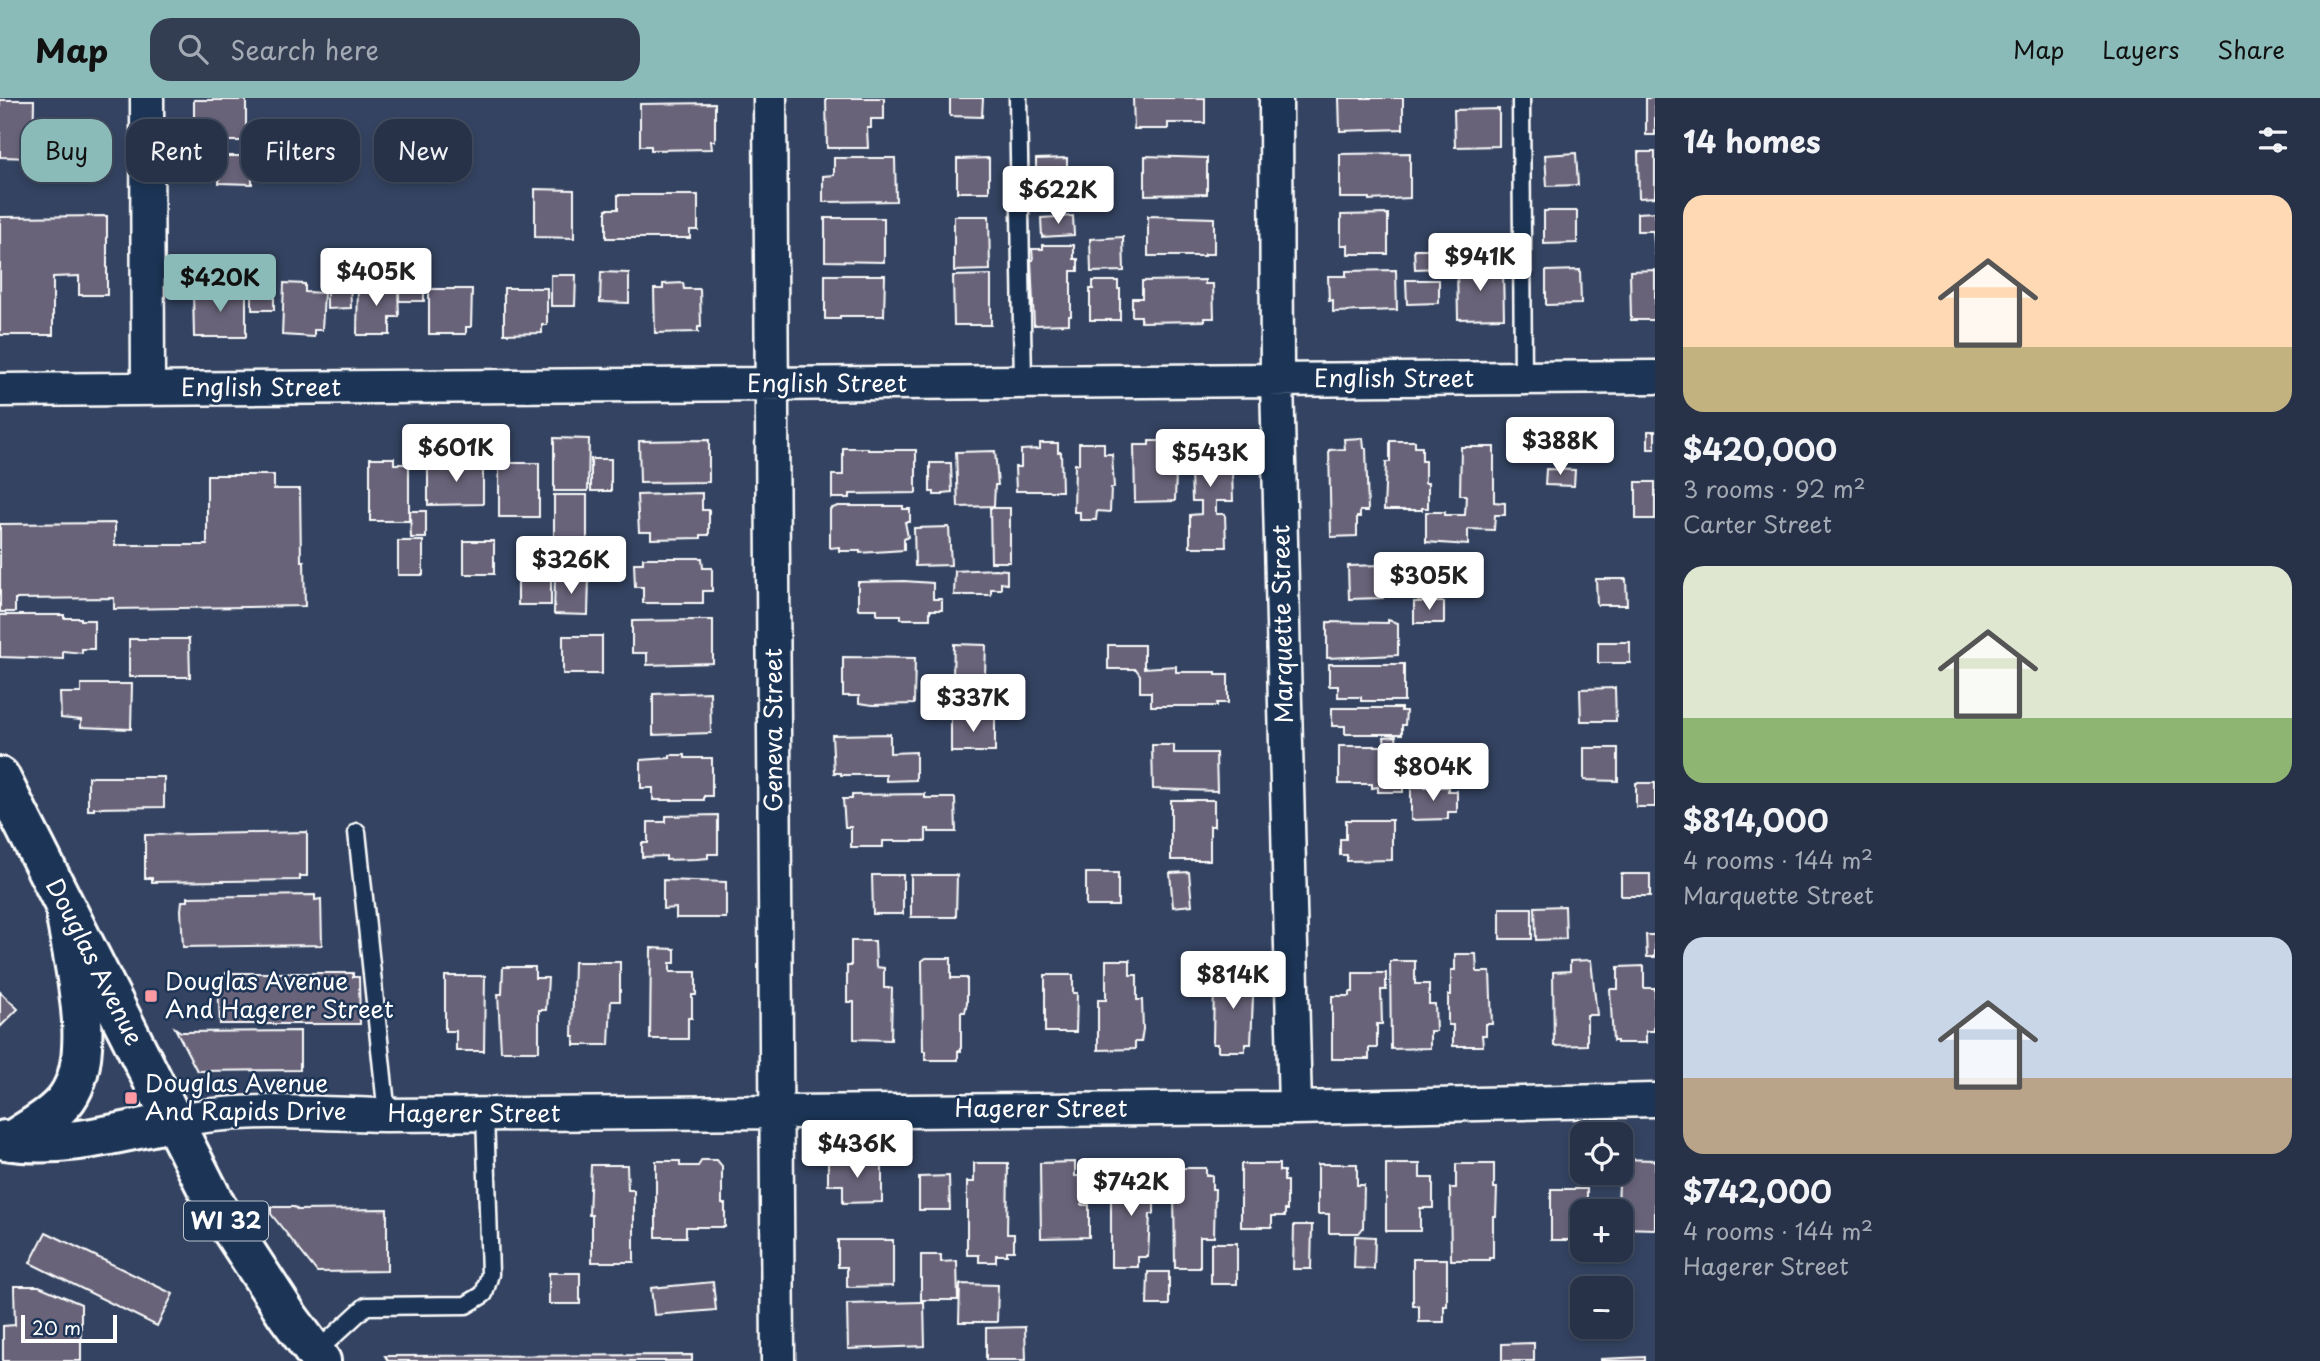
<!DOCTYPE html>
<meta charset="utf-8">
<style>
:root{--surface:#273249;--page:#333e53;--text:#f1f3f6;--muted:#a4aab4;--line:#434d61;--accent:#8bbbb9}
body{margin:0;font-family:"Playpen Sans",sans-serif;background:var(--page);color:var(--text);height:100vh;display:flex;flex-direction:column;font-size:26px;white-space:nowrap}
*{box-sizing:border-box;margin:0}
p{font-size:23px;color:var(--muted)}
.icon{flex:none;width:38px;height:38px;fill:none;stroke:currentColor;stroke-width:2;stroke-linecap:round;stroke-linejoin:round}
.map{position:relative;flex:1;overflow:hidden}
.sheet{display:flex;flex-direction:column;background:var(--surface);width:665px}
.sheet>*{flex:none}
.banner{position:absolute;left:21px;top:21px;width:665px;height:63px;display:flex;gap:14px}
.buttons{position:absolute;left:1570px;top:1024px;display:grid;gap:14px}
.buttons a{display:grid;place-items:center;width:63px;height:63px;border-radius:14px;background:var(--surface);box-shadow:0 4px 10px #0003,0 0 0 2px var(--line);font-size:35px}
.scale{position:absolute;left:21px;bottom:18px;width:96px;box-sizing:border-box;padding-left:7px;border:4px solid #fff;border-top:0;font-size:19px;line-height:24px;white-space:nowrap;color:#fff;-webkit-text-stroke:5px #1d3557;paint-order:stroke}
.price{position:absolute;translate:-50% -60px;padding:0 16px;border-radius:7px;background:#fff;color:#222;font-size:23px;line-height:46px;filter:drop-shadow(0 2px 4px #0008)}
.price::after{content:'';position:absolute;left:50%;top:42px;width:21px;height:16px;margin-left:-10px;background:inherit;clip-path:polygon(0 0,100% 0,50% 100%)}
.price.selected{background:var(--accent);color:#111}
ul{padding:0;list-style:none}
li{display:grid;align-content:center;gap:14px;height:371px;padding:0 28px}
li span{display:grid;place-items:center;height:217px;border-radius:21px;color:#555}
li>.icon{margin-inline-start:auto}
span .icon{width:126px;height:126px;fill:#fffc;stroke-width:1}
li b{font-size:30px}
h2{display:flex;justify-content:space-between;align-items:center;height:84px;padding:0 28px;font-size:30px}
.pill{padding:0 24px;border-radius:21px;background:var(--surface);box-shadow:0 4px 10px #0003,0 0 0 2px var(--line);font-size:24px;line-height:63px}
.pill.selected{background:var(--accent);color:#111}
header{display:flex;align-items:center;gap:42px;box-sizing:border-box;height:98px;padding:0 35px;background:var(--accent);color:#111}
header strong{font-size:33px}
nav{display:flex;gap:38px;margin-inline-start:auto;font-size:24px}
.search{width:490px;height:63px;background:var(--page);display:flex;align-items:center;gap:18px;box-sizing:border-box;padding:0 24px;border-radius:21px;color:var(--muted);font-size:26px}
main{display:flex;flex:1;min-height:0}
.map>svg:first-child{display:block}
.building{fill:#696479;stroke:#fff;stroke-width:2}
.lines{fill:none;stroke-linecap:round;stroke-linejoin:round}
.lane-casing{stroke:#fff;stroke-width:21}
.street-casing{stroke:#fff;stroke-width:37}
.secondary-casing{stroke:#fff;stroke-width:44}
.primary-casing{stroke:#fff;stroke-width:44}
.lane{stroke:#1d3557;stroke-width:16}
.street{stroke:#1d3557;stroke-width:32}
.secondary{stroke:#1d3557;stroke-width:38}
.primary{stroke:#1d3557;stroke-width:38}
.poi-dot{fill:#ff9aa2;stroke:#1d3557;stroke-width:2.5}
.labels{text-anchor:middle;stroke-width:5;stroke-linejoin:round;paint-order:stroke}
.shield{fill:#1d3557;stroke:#bbc2cd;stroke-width:2}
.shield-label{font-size:23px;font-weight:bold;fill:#fff}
.street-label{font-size:24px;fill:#fff;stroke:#1d3557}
.poi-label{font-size:24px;fill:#fff;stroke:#1d3557;text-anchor:start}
</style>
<header>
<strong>Map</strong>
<div class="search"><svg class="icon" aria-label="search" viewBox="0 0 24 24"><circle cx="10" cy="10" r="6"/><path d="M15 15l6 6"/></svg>Search here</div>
<nav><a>Map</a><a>Layers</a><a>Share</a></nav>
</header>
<main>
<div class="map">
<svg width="1655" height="1263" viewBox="0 0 1655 1263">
<rect width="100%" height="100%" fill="#344361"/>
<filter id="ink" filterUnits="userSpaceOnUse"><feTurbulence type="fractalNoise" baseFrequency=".0143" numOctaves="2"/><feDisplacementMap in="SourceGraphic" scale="14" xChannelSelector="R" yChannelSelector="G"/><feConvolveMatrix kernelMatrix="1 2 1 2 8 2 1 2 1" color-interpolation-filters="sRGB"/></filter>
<g filter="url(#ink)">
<!-- building -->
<path class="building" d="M826 0H884V21H871V30H867L868 50H827Z
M950 0H983L982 19 950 18Z
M1133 0H1205V25H1168V31H1134Z
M1339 0H1403V31L1340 33Z
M1646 0H1655V37H1646Z
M0 2H34L33 60 0 59Z
M194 2H246V43H194Z
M715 5V43H711L712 51 651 52V48H640V6Z
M1499 11V48L1455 49 1454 12Z
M1638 54H1655V99L1639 100Z
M1410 55V100L1369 102V100H1340V56Z
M1576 55 1578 87 1547 88 1545 57Z
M220 58H252V86L219 85Z
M1145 58 1207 60V96L1145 97Z
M834 60H895L896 103 823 104V78L834 77Z
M989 60V94H957V61Z
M1067 60V78L1036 79V61Z
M535 91 574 92V140L535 139Z
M618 97H698V132H690V140H606V111H618Z
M1544 113H1577V145L1544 146Z
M1655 114V157L1653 133H1637V115Z
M1388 116V156H1348V147H1341V117Z
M107 118V197H79V178L53 179V237H0V119Z
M954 118H989L990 172 954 173Z
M1073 118 1074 137 1042 139 1041 120Z
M1148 118 1214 120V156H1205V158H1148Z
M825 120H884V164L825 163Z
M1123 139 1124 173 1091 174 1090 141Z
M1043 147H1074V161H1078V173H1071V218H1069V226L1034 227 1031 162H1033L1032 151H1043Z
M1414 151H1439L1440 170 1415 171Z
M1491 169V172H1503L1504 220 1458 221 1457 170Z
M1396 172 1397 212 1333 214V202L1329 203 1328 178H1346V173Z
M1580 172 1581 206 1546 207V173Z
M1655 172V222H1631L1630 173Z
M601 174 629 175V205L600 204Z
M409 176H424V203H399V182H409Z
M551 177H576L575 208H551Z
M825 177H885L884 218H840V221H825Z
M991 177V227H954L953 178Z
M252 178H274V212H252Z
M327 178H350L351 210 327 211Z
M1205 182V186H1213L1214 220H1205V223L1141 224V218H1132V200H1142V183Z
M1406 182H1439V205L1407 206Z
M383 183V192L398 191 399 219H390V237H357L358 184Z
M1093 183H1118V191H1120V222H1090V191H1093Z
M284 185 305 186V194L324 195 322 232H314V239L282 237Z
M683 185 684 191H700L701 229H698V234L655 235 654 191H663V186Z
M504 190H547V227H542V235L504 236Z
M429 191H472L471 229H466V236H429Z
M193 193H246V239H194Z
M1648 333H1655V351H1648Z
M1194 335H1215L1216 346 1231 345 1233 403H1216V416H1225L1226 449H1190V417L1201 416V403H1192L1190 346H1195Z
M554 340 589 341 588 393H554Z
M1363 340 1364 350H1366L1368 413H1360V419H1357V438L1331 439 1329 352 1345 351 1344 341Z
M709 342V384L640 385 639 343Z
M1149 343H1173L1176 374 1175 403 1135 404 1134 347H1149Z
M1390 343H1415V349H1422V363H1425V385H1428V410H1422V412H1384L1386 364H1390Z
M1040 345H1058V354H1061L1062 393H1016L1015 369H1021V352L1040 351Z
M1079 345H1104V356H1112L1114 390H1111L1110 414 1097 413 1096 422H1080V414H1074L1075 366H1079Z
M1461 349H1494V404L1505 405V417H1495L1494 432 1468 431V447L1426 444V414H1445V417H1465L1466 397H1460Z
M843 350H868V352H916V395L850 396V400H832V377H843Z
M995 353 998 387H995L994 408 958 409 956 354Z
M370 360H394V366H409V423H370Z
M499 360H511V365H539V419H499Z
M591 361H611V393H591Z
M448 362H462V366H483V406L428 407V367H448Z
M930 365H951L952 394 943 395V397H934V394H930Z
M1546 371 1575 372 1574 388 1545 387Z
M207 377H274V391H300L301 463H304L305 508 114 511V500L15 501V514H0V426L115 425V447H207Z
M1636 384H1655V421H1636Z
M702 395V412H709V437H701V440L651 441V434H639L637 397Z
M554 397H587V457H554Z
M838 408H903V411H910V424H905L908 439 904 441V452L860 455V453H839V449L830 450V411Z
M990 410H1010V464H991Z
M410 413H426V440H411Z
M949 429 951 467 915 468 914 430Z
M398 443H423V477H398Z
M464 443H494V476H464Z
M643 460H702L703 470H712V493H703V505H643V489H635L634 465H643Z
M1382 467 1383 500 1349 501 1348 468Z
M995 471 1007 472V486L1001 485V491H991V497H954L955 473Z
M518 474H551V507H518Z
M555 478 589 479 588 517 554 516Z
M1596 481H1626L1627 507H1597Z
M904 483 933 485V501H942V512H930V521H901V517H877V511H858V484Z
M1414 504H1444V525H1414Z
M0 517H64V520H81V522H94V551H82V555L63 553V561L0 559Z
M698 522H713V565L647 567V555H632V523Z
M1388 522 1398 525V557L1327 560V524L1388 525Z
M563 538H602V576H563Z
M129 541H189L190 579H129Z
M1598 544H1630V565H1598Z
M954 546 986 547 985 577H953Z
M1108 547H1144V570L1176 568V574H1216V577H1228V605H1217V608H1151V594H1140V577L1136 571H1108Z
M843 559 915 560 914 606 873 607 859 605V598H843Z
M1329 566H1404V603H1361V599H1338V588H1329Z
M81 586H132L131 631 81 629V622L61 620 60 595H81Z
M1615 590 1616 623H1581L1580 591Z
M710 594 711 635 653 637V596Z
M1332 610H1401V613H1406L1405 627H1402V636H1345V628H1332Z
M951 619H995V654H951Z
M890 636V655L916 654V682L886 683V677H841V675H834L832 637Z
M1396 638 1397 648H1402L1403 678H1406V688H1403V694H1378V689L1372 690V686H1339V648H1385L1384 639Z
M1152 647H1174V655H1216L1217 693 1153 691Z
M1584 650H1618V683L1584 682Z
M670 657H685V660H712V698H704V702H653V690H641V662L670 660Z
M88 679H164V709L94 710V712H88Z
M1636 685H1655V709H1636Z
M1411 689H1448V693H1457V714H1448V721L1411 722Z
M925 696V700H955L956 734H929V731H926V743H883V749H851V729H845L843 701H852V697Z
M1171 702H1214V728H1210V762H1171Z
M718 717V756H708V760L697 761 666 762V758L642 759V745H648V724H666V718Z
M1346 722H1392V762L1347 763V757H1340V741H1346Z
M307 734V778H300V782L152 784V780H145V737Z
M1189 774 1192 807 1173 809 1170 775Z
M1086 775H1118V808H1086Z
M1621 776H1650V798H1621Z
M872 777H903V816H873Z
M911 777H957L956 819H911Z
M663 782 726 784V820H676V810L663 811Z
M315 797V802L321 801 322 847 183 849 181 812 182 803H188V799Z
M1565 808 1566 841 1536 842 1535 809Z
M1500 810H1532V841H1500Z
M1646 837H1655V859H1647Z
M851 843H875L876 869 884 870V890H892L891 942 854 941V904H847V868H851Z
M651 850 675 851V865H670V874H696V897H692V920H688V941H650Z
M1455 856H1476L1477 874H1490L1492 926H1486V937H1482L1483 948H1453V927H1448V897H1451V872H1455Z
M926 860H951V880H967V905L965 914H961V953H958V962H925V953H923L922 863Z
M1106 862H1130V877H1137V902H1142L1143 931 1141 944H1135V951L1098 952V902H1106Z
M1591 862 1597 917H1587V947L1554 948 1553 874 1570 873V863Z
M1390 863H1415V886H1429V906H1435L1436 933H1430V950L1391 951Z
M574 864H620V903H611L609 947H574V938H572Z
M1644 868V890H1655L1654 933H1646V945H1617V943H1613L1610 891H1618V869Z
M503 869H535V880H548L546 912H539V953H501L498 896H502Z
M1211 872H1223V881H1239V876H1254L1251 946H1245V953H1218V946H1213L1214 883H1211Z
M226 875H353V879H359L360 926H220L218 889 220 881H226Z
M1353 875H1386V892H1381L1382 926H1377V950H1369V961H1332V898H1350V894H1353Z
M1045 877H1073V895H1077L1076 934H1045Z
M445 878H485L484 953H456V933H445Z
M0 894 18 911 0 929Z
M175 930 181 934 300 933V972L199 973 196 971Z
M1620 1061 1655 1062V1131L1620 1130 1618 1108Z
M702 1062H717L722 1068V1106H725V1129H686V1139H656V1063H680V1068H698Z
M828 1062H882V1104L843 1105V1087H828Z
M1075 1064V1078H1080L1081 1085 1082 1107H1089V1139L1041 1140 1040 1065Z
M974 1065H1008L1007 1136H1014V1153H1007V1157H996V1164H979V1157H967V1084H974Z
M1241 1066H1279V1073H1284V1083H1287V1112H1285V1118H1272V1129H1241Z
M1318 1066H1357V1087H1364L1363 1130 1359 1135H1329V1116H1318Z
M1386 1066H1420V1080H1433V1110H1420V1133H1386Z
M1456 1066H1494V1090H1497L1496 1118H1493V1160H1489V1162H1451L1450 1090H1456Z
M591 1067H627L628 1092H634V1164H592V1117H589Z
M1117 1070H1142V1077H1148V1090H1154V1116H1150L1148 1159H1138V1169H1111V1090H1117Z
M1180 1070H1206V1077H1212V1091H1215L1214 1139H1200V1170H1175L1174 1091H1180Z
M949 1078 950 1112H919V1079Z
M1551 1091H1587V1112L1595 1113H1582V1149H1577V1142H1551Z
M271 1109H294L298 1112 387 1111V1173L317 1174 271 1116Z
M1294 1127H1312L1311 1171H1293Z
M46 1134 173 1196 157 1228 30 1165Z
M1355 1138 1375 1139 1374 1171 1354 1170Z
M838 1142H893V1188L847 1189V1169H838Z
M1211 1145H1237V1186H1211Z
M921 1157H941V1164L957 1163 958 1202H921Z
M1413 1161H1447V1208H1444V1224H1419V1208H1413Z
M1148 1174H1169V1207H1147Z
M549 1175H580V1206H549Z
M713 1184 716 1212 654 1217 651 1190Z
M960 1186 998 1187 997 1224H959Z
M14 1188H39L81 1206V1263H3V1228L15 1227Z
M922 1204H924L925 1248 848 1251 847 1206Z
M1025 1229 1026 1262H986V1230Z
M1534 1245V1263H1502V1246Z
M692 1257V1263H388L385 1258Z
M1645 1259V1263H1601V1261Z"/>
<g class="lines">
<defs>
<path id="lane" d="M1018 0 1023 284
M1521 0 1523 280
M357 734 387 1017
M315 1255 366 1208 466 1207 484 1196 490 1176 485 1015"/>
<path id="street" d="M147 0 148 290
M770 0 778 1263
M1276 0 1277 282 1295 1010
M0 292 1655 279
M175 1023C244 1008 317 1016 387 1017L1295 1010 1655 1002"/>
<path id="secondary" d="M5 1042C63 1051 118 1035 175 1023
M11 1043C29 1031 54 1018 67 1000 98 956 74 868 66 818"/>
<path id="primary" d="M0 679 216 1108 287 1217 321 1263"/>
</defs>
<!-- lane casing -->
<use href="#lane" class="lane-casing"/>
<!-- street casing -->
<use href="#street" class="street-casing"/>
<!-- secondary casing -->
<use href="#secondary" class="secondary-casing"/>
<!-- primary casing -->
<use href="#primary" class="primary-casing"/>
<!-- lane -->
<use href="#lane" class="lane"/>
<!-- street -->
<use href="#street" class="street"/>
<!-- secondary -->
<use href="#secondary" class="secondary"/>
<!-- primary -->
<use href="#primary" class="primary"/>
</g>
</g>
<!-- markers -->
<g class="poi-dot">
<rect x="144" y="891" width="14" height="14" rx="3.5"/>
<rect x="124" y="993" width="14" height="14" rx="3.5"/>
</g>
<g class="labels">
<!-- shield labels -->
<rect class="shield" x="184" y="1103.5" width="84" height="39" rx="5"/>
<g class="shield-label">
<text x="226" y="1131">WI 32</text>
</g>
<!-- street labels -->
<g class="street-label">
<text x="1394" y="289">English Street</text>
<text x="827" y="294">English Street</text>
<text x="261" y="298">English Street</text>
<text transform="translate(1283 526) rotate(-91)" y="8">Marquette Street</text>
<text transform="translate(774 632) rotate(-90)" y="8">Geneva Street</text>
<text transform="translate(94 864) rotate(63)" y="8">Douglas Avenue</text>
<text x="1041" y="1019">Hagerer Street</text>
<text x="474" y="1024">Hagerer Street</text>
</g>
<!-- poi labels -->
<g class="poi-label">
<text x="165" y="892">Douglas Avenue<tspan x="165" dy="28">And Hagerer Street</tspan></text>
<text x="145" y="994">Douglas Avenue<tspan x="145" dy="28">And Rapids Drive</tspan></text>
</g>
</g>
</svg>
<div class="buttons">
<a><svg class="icon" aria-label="locate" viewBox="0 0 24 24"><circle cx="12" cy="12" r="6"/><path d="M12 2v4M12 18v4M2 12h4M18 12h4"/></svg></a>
<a>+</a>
<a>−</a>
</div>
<div class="scale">20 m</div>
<b class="price" style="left:1058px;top:128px">$622K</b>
<b class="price" style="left:1480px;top:195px">$941K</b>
<b class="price" style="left:376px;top:210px">$405K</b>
<b class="price selected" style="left:220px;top:216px">$420K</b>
<b class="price" style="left:1560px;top:379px">$388K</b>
<b class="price" style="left:456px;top:386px">$601K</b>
<b class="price" style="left:1210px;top:391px">$543K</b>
<b class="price" style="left:571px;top:498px">$326K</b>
<b class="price" style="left:1429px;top:514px">$305K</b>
<b class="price" style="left:973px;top:636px">$337K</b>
<b class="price" style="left:1433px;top:705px">$804K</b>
<b class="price" style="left:1233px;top:913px">$814K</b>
<b class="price" style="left:857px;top:1082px">$436K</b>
<b class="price" style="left:1131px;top:1120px">$742K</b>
<div class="banner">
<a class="pill selected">Buy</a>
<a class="pill">Rent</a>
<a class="pill">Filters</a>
<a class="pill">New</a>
</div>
</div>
<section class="sheet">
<h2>14 homes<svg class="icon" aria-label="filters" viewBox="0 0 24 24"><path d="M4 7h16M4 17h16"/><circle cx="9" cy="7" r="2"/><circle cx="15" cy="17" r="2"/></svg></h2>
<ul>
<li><span style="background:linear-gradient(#ffd9b3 70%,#c2b280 0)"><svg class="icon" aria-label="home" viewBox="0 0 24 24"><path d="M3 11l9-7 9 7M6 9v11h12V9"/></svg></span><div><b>$420,000</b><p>3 rooms · 92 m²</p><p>Carter Street</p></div></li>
<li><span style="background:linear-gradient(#dfe7d0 70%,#8fb573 0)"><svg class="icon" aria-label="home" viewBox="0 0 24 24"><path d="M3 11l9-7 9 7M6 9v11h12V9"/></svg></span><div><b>$814,000</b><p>4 rooms · 144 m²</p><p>Marquette Street</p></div></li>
<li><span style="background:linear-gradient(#c9d6e8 65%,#b9a48a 0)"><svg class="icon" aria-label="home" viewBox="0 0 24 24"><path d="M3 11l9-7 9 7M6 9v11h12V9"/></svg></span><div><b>$742,000</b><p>4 rooms · 144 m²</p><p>Hagerer Street</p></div></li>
</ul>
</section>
</main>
